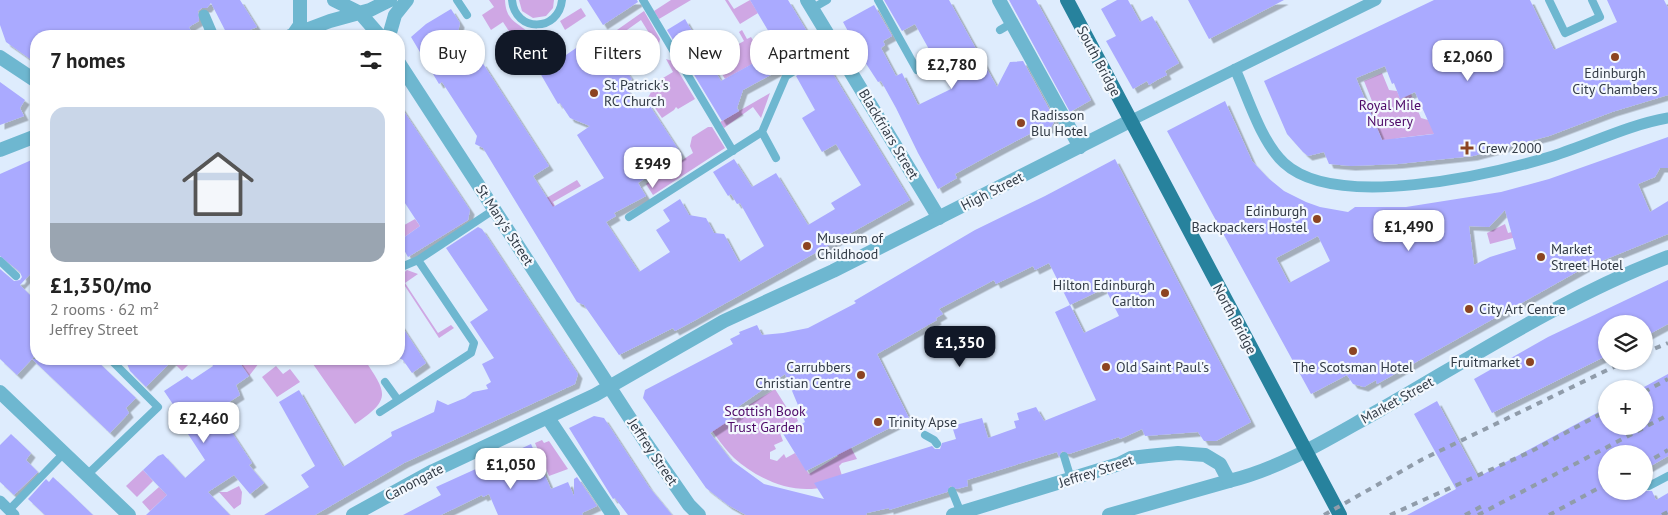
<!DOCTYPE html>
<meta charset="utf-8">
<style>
:root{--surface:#fff;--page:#f2f2f2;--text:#222;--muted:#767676;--accent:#111827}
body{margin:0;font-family:"PT Sans",sans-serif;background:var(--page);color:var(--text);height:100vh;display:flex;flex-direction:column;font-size:19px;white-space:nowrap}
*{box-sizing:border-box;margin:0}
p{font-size:16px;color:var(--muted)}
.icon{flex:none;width:28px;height:28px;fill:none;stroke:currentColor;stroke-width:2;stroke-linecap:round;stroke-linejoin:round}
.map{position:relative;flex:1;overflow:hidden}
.details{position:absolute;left:30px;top:30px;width:375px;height:335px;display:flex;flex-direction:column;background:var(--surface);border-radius:20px;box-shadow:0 1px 4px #0004}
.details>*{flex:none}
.banner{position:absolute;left:420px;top:30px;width:475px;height:45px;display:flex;gap:10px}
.fabs{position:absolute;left:1598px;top:315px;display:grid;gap:10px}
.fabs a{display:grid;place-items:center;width:55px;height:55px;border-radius:50%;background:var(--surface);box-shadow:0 1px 4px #0004;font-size:25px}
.price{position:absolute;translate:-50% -42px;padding:0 11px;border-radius:10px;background:#fff;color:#222;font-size:16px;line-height:32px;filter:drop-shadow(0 1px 2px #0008)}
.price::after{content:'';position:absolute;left:50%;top:30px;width:15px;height:11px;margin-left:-8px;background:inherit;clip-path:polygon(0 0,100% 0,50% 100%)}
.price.current{background:var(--accent);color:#fff}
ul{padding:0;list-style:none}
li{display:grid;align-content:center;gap:10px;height:265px;padding:0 20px}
li span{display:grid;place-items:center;height:155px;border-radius:15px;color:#555}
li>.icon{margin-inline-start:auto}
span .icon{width:90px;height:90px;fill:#fffc;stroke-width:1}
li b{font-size:21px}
h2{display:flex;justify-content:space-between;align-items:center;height:60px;padding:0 20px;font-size:21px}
.tag{padding:0 18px;border-radius:20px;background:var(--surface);box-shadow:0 1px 4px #0004;font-size:18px;line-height:45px}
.tag.current{background:var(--accent);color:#fff}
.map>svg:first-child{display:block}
.green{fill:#cfa7e4}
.building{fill:#aaf;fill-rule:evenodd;filter:url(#shadow)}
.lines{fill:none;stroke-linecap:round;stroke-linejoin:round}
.service{stroke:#6eb7d0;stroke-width:8}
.pedestrian{stroke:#6eb7d0;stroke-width:11}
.minor{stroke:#6eb7d0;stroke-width:14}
.tertiary{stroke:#6eb7d0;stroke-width:14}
.primary{stroke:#27829d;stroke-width:14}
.rail{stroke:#909caa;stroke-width:4;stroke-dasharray:6 6;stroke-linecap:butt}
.poi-dot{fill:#8c4421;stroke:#f3f8fe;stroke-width:2}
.labels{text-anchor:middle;stroke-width:4.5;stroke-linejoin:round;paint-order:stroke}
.street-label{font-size:14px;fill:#323b46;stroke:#f3f8fe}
.poi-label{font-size:14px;fill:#323b46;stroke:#f3f8fe;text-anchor:start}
.park-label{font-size:14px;fill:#4e0a68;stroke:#f3f8fe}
</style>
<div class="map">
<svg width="1668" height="515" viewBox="0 0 1668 515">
<defs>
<filter id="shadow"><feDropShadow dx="4.5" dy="4.5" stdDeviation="0" flood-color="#0004"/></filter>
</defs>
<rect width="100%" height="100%" fill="#deecfd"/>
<!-- green -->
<path class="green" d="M489 0H505C506 22 518 22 529 33L516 42 503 22 491 30 482 15 494 7Z
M519 0H554L553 8 546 16 533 18 522 11Z
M671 0H691L659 19 654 11Z
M725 0H728L734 9 750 0 758 13 740 24Z
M581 8 586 16 565 30 560 21Z
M644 11 660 39 659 44 657 46 641 20 610 42 607 37Z
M546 30 551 39 528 53 523 45Z
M742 30 747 39 751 37 763 58 725 79 707 49 716 44 721 54 744 41 739 32Z
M666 59 672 61 695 99 678 109 676 107 674 110 662 118 648 98 651 92 648 87 673 72Z
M1382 73 1389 90 1397 91 1400 98 1411 94 1421 118 1428 120 1441 114 1449 132 1399 138 1383 142 1367 104 1372 101 1364 81Z
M770 93 761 118 753 107 724 128 720 122Z
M708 127H712L725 148 653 195 646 184 693 153 690 146 692 137Z
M577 180 581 186 553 202 555 206 549 209 543 200Z
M415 219 420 226 399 241V228Z
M1505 224 1508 233 1531 227 1532 233 1490 244 1487 233Z
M407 270 418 274 405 283 438 333 451 325 454 328 439 338 399 277Z
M174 359H194L182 371 172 361Z
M237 359H256L259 363 249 376Z
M320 359H364C387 393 392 399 355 424L313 364Z
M276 366 283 374 290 369 300 382 277 397 262 377Z
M775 389 787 408 785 414 788 416 795 414 798 421 780 433 783 441 774 445 776 449 770 452V459L777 461 784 454 786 458 795 453 809 474 838 456 826 434 840 427 857 459 842 463 839 466 843 479C808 501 763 484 734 458 721 445 710 427 698 412L744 416 747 412 744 408Z
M542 440 544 443 549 441 568 469 549 476 535 443Z
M143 470 153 481 137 497 126 486Z
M239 486 242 492 241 504 234 509 219 492H227Z
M159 487 167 495 150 511 142 502Z"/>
<!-- building -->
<path class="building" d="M0 0H240L257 27 235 36H228L211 3 207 8H202L198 11 199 21 189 27 193 36H36V63L6 42 0 25Z
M587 0H637L638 2 603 25Z
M750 0H788L814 43 811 53 790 67 789 65 743 90 737 108 739 111 722 121 667 30 685 19 721 81 779 49Z
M884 0H949L997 87 1010 62 1023 61 1055 120 1050 129 1041 128 999 150 955 174 957 178 938 189 918 153 896 108 881 81 878 82 863 59 843 22 874 5 892 36 883 41 885 45 881 48 896 76 902 73 918 105 951 89 915 24 902 31Z
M1009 0H1036L1091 100 1070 112Z
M1117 0H1128L1140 22 1152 16 1179 63 1165 71 1167 75 1157 80 1149 85 1147 81 1133 89 1106 41 1116 36 1101 9Z
M1188 0H1284L1209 39Z
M1434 0H1530L1554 50 1617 22 1607 0H1664L1668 8V95L1612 112 1549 136 1473 156 1398 164 1351 166 1329 164 1324 152 1308 156 1303 152 1287 134 1264 81ZM1385 66 1392 84 1394 83 1400 99 1415 92 1434 134 1382 140 1356 78Z
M451 9 460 23 458 32 478 64 482 62 549 166 533 176 553 207 604 178 577 135 590 126 570 118 560 103 558 104 540 73 592 37 616 73 624 68 632 79 624 85 640 107 648 103 682 155 638 183 646 196 614 213 616 216 606 222 639 272 670 252 656 230 670 221 663 210 680 199 689 215 706 218 714 233 724 234 739 262 764 246 740 203 737 204 731 194 728 196 713 172 734 159 752 187 776 173 808 225 835 209 831 203 861 185 836 144 822 152 802 118 815 110 796 76 818 62 827 64 910 200 692 322 675 331 673 328 619 355 584 305 577 302 483 148 475 144 477 136 442 82 439 84 411 37 426 24Z
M0 82 25 100 20 108 24 116 0 125Z
M1225 101 1252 161 1268 178 1284 191 1306 202 1320 207 1348 212 1355 207H1406L1501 192 1549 179 1668 137V168H1660L1655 177 1638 184 1650 212 1668 201V234L1599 262 1598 260 1377 384 1376 380 1364 387 1353 384 1347 375 1311 394 1167 131ZM1505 210 1516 249 1490 257 1474 265 1469 226 1489 227ZM1318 236 1330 261 1289 283 1276 258Z
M399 104 470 210 468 220 408 257 399 241 420 226 399 194Z
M36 158V268L20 285 36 301V354L32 359H95L136 398 126 408 129 413 110 433 32 359 17 375 0 359V269L14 281 20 280 22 277 20 272 0 256V174Z
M1115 159 1251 422 1216 441H1204L1198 432 1145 436 1142 429 1120 439 1119 437 1069 454 1062 451 1059 457 1057 452 967 480 968 486 957 489 950 486 947 492 889 510V508L867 513 866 515H746L728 505 706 488 643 398 645 390 733 344 730 339 740 334 739 332 757 325 762 335 783 333 808 328 856 303 854 301 975 230 1045 196ZM1049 263 1070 305 1105 288 1119 316 1084 333 1070 305 1055 312 1096 400 1044 421 1036 407 1017 413 1019 420 1014 421 1016 428 988 438 982 418 952 426 956 439 942 443 940 449H935L932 446 814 483 824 499 764 484 731 460 710 433 739 414 735 409 785 374 805 422 792 430 782 432 806 471 909 418 877 354 937 320 936 318 943 314 939 309 994 280 996 284 1033 266 1035 270Z
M478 227 482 229 578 374 575 384 404 463 315 515H264L309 487 301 475 315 466 279 402 299 390 343 467 392 436 391 432 434 412 437 400 448 405 465 398 473 392 488 389 486 385 491 382 482 364 494 358 470 322 488 310 446 248Z
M1668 280V324L1644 337V324H1606V356L1492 413 1474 379 1548 337Z
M399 322 426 363 412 373 403 360 399 358Z
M125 359H174L146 387 130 371Z
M209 359H237L249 376 236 385 240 395 217 410 252 463 249 465 264 483 250 494 234 475 208 492 230 515H146L167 495 143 470 158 456 163 454 185 478 205 460 188 434 191 431 164 391 187 376 192 380 213 366Z
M1668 374V456L1644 470V454H1606V491H1652L1656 500 1668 493V515H1407L1456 489 1414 414 1437 401 1478 477 1606 408V426H1644V387Z
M594 416 604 418 649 487 672 515H628L615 498 613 499 569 428Z
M11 434 31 453 26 460 38 472 14 495 0 482V445Z
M531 444 551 489 568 482 574 496V479L577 477 597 506 582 513 583 515H498L489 494 483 497 482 495 441 515H403L441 495 436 487Z
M53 477 69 492 93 515H45L28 499 46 479 49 482Z"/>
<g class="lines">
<!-- service -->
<path class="service" d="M457 0 467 15
M512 0C515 33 559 32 562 0
M643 0 733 151
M878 0 917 70
M1549 0 1565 33 1600 17 1592 0
M813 8 827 0
M1000 30 1012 23
M762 132 776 158
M629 217 762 132 786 76 835 45
M0 261 16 276
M399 268 418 260 495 209
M385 382 398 400
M380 412 471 353 474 343 418 260
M925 435 934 440 937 444
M1064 456 1071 479
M87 475 158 407 110 359
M1649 486 1668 476
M952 491 961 513
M9 510 64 453"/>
<!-- pedestrian -->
<path class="pedestrian" d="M204 15 213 36
M1235 69C1248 97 1261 142 1284 163 1336 211 1490 175 1553 156 1591 144 1628 125 1668 118
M1130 121 1376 0
M0 501 14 515"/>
<!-- minor -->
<path class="minor" d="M807 0 939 218
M999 0 1080 147
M0 57 36 81
M0 392 129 515
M548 418 613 515
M1109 515 1229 481"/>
<!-- tertiary -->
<path class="tertiary" d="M334 0 360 13 380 36
M293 35 300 25V0
M290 36 330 21 370 10 390 0
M389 36 395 15 407 0
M399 63 646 443 689 505 699 515
M0 150 36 136
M353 515 433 471 595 395 724 321 833 271 1130 121
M953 515 1119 464 1131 458 1148 456 1178 453 1205 455 1220 464 1229 481C1283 468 1331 437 1380 410 1474 356 1566 296 1668 257"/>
<!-- primary -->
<path class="primary" d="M1067 0 1340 515"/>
<!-- rail -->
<path class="rail" d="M1644 353 1668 343
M1644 392 1668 379
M1644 464 1668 450
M1324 515 1423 459 1626 361
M1390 515 1530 452 1606 411
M1465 515 1484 505
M1478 515 1668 415
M1549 515 1606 484
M1662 515 1668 512"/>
</g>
<!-- markers -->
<g class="poi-dot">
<circle cx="1615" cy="57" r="5"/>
<circle cx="594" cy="93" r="5"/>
<circle cx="1021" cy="123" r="5"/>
<path d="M1464.5 140.5h5v5h5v5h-5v5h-5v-5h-5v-5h5z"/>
<circle cx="1317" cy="219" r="5"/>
<circle cx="807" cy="246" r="5"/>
<circle cx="1541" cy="257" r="5"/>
<circle cx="1165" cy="293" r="5"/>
<circle cx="1469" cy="309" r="5"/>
<circle cx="1353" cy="351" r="5"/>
<circle cx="1530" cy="362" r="5"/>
<circle cx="1106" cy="367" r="5"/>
<circle cx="861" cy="375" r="5"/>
<circle cx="878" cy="422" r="5"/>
</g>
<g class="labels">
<!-- street labels -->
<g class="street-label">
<text transform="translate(1099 61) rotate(62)" y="5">South Bridge</text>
<text transform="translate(889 134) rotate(59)" y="5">Blackfriars Street</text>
<text transform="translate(992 191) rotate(-27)" y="5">High Street</text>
<text transform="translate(505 225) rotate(57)" y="5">St Mary's Street</text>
<text transform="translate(1235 319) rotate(62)" y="5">North Bridge</text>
<text transform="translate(1397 400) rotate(-29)" y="5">Market Street</text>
<text transform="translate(653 452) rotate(56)" y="5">Jeffrey Street</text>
<text transform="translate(1096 471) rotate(-18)" y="5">Jeffrey Street</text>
<text transform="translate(414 482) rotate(-28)" y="5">Canongate</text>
</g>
<!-- poi labels -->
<g class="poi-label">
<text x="1615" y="78" text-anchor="middle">Edinburgh<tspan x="1615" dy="16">City Chambers</tspan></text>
<text x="604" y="90">St Patrick's<tspan x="604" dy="16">RC Church</tspan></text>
<text x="1031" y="120">Radisson<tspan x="1031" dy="16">Blu Hotel</tspan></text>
<text x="1478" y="153">Crew 2000</text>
<text x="1307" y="216" text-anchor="end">Edinburgh<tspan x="1307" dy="16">Backpackers Hostel</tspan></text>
<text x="817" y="243">Museum of<tspan x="817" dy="16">Childhood</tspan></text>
<text x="1551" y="254">Market<tspan x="1551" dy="16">Street Hotel</tspan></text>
<text x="1155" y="290" text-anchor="end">Hilton Edinburgh<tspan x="1155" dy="16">Carlton</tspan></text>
<text x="1479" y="314">City Art Centre</text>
<text x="1520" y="367" text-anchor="end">Fruitmarket</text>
<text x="851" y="372" text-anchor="end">Carrubbers<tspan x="851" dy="16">Christian Centre</tspan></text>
<text x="1116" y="372">Old Saint Paul's</text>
<text x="1353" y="372" text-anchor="middle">The Scotsman Hotel</text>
<text x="888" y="427">Trinity Apse</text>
</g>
<!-- park labels -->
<g class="park-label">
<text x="1390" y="110">Royal Mile<tspan x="1390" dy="16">Nursery</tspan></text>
<text x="765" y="416">Scottish Book<tspan x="765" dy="16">Trust Garden</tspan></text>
</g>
</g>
</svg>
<div class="fabs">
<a><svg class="icon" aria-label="layers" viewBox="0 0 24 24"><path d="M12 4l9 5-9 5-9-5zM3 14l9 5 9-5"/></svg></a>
<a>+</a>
<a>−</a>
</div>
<b class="price" style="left:1468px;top:82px">£2,060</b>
<b class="price" style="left:952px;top:90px">£2,780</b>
<b class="price" style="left:653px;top:189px">£949</b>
<b class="price" style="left:1409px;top:252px">£1,490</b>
<b class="price current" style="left:960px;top:368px">£1,350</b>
<b class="price" style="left:204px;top:444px">£2,460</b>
<b class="price" style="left:511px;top:490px">£1,050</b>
<div class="banner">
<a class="tag">Buy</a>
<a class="tag current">Rent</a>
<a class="tag">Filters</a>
<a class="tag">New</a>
<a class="tag">Apartment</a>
</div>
<section class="details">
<h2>7 homes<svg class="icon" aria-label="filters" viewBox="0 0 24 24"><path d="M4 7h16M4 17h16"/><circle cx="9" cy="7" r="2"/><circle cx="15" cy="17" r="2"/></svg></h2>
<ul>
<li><span style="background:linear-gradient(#c9d6e8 75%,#9aa5b1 0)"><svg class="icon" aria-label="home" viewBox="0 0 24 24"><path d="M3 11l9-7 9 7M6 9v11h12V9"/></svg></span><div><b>£1,350/mo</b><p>2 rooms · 62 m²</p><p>Jeffrey Street</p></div></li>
</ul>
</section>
</div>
